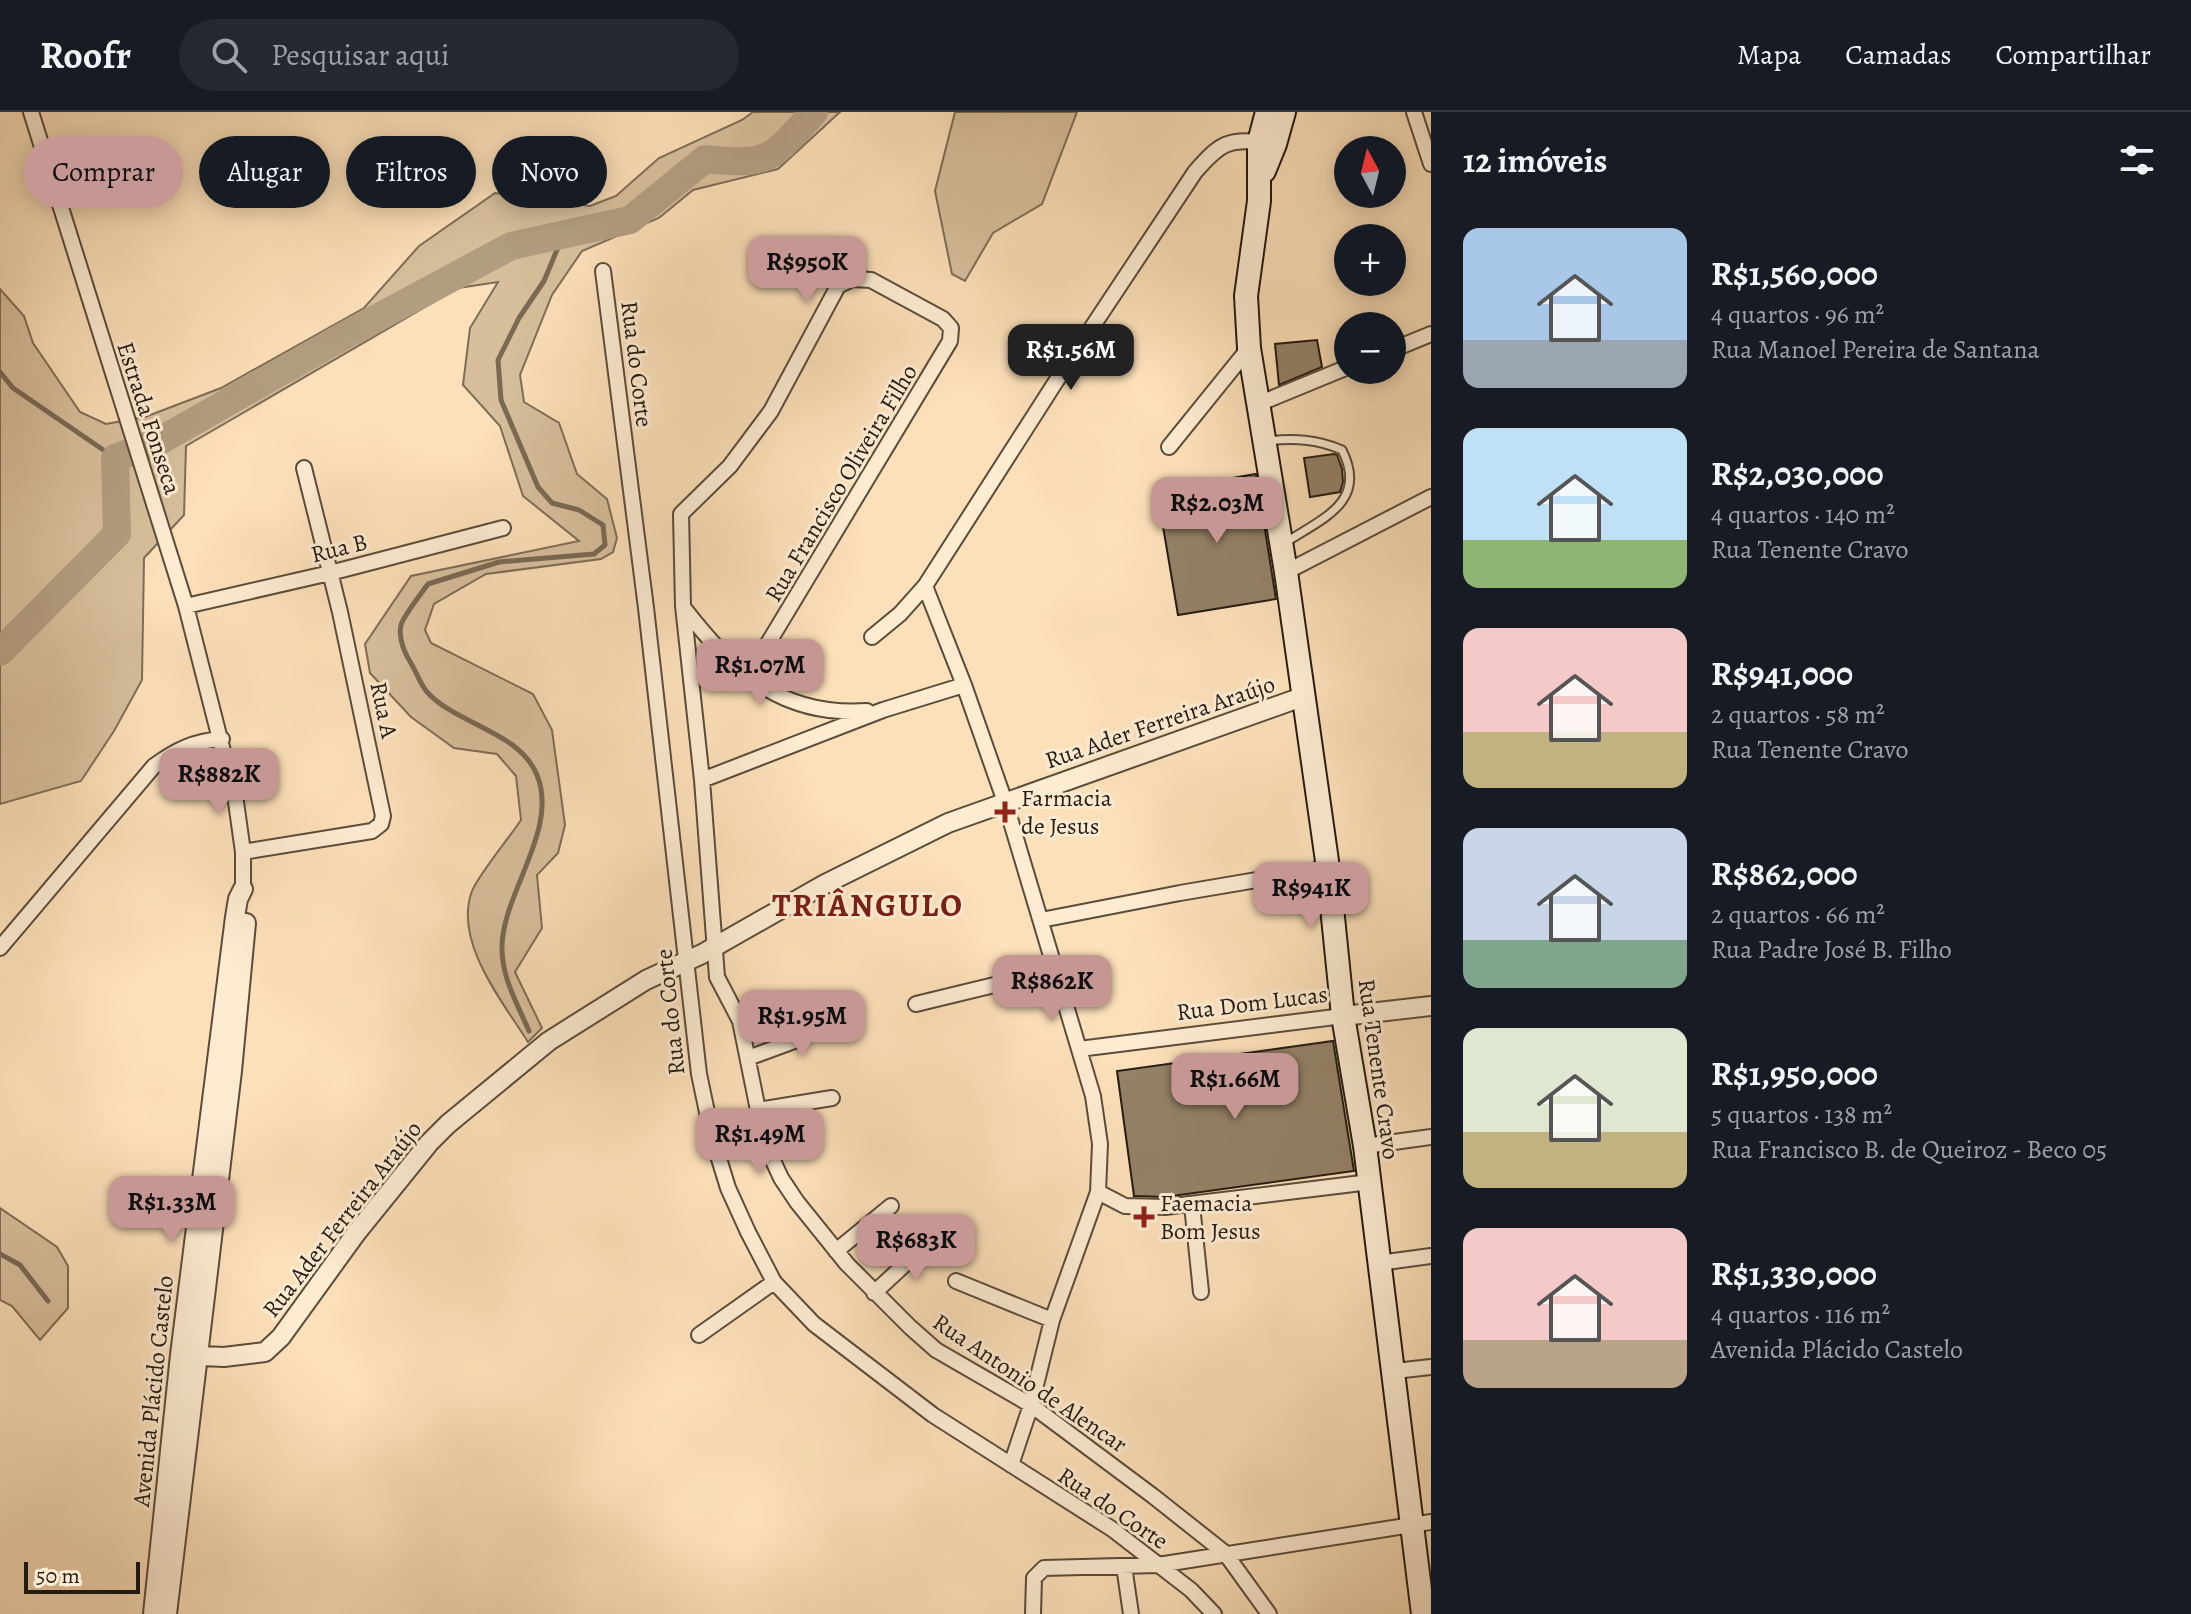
<!DOCTYPE html>
<html lang="pt">
<meta charset="utf-8">
<style>
:root{--surface:#171b24;--page:#242831;--text:#f1f3f6;--muted:#9ea1a6;--line:#363941;--accent:#c59692}
body{margin:0;font-family:Alegreya,serif;background:var(--page);color:var(--text);height:100vh;display:flex;flex-direction:column;font-size:30px;white-space:nowrap}
*{box-sizing:border-box;margin:0}
p{font-size:26px;color:var(--muted)}
.icon{flex:none;width:44px;height:44px;fill:none;stroke:currentColor;stroke-width:2;stroke-linecap:round;stroke-linejoin:round}
.map{position:relative;flex:1;overflow:hidden}
.side{display:flex;flex-direction:column;background:var(--surface);width:760px}
.side>*{flex:none}
.guide{position:absolute;left:24px;top:24px;width:760px;height:72px;display:flex;gap:16px}
.needle{width:52px;rotate:353deg}
.tools{position:absolute;left:1334px;top:24px;display:grid;gap:16px}
.tools a{display:grid;place-items:center;width:72px;height:72px;border-radius:50%;background:var(--surface);box-shadow:0 4px 20px #0003;font-size:40px}
.scale{position:absolute;left:24px;bottom:20px;width:116px;box-sizing:border-box;padding-left:8px;border:4px solid #241b11;border-top:0;font-size:22px;line-height:28px;white-space:nowrap;color:#241b11;-webkit-text-stroke:6px #fdebd2;paint-order:stroke}
.price{position:absolute;translate:-50% -68px;padding:0 18px;border-radius:16px;background:var(--accent);color:#111;font-size:26px;line-height:52px;filter:drop-shadow(0 2px 4px #0008)}
.price::after{content:'';position:absolute;left:50%;top:48px;width:24px;height:18px;margin-left:-12px;background:inherit;clip-path:polygon(0 0,100% 0,50% 100%)}
.price.current{background:#222;color:#fff}
ul{padding:0;list-style:none}
li{display:flex;align-items:center;gap:24px;height:200px;padding:0 32px}
li span{display:grid;place-items:center;flex:none;width:224px;height:160px;border-radius:16px;color:#555}
li>.icon{margin-inline-start:auto}
span .icon{width:96px;height:96px;fill:#fffc;stroke-width:1}
li b{font-size:34px}
h2{display:flex;justify-content:space-between;align-items:center;height:96px;padding:0 32px;font-size:34px}
.pill{padding:0 28px;border-radius:36px;background:var(--surface);box-shadow:0 4px 20px #0003;font-size:28px;line-height:72px}
.pill.current{background:var(--accent);color:#111}
header{display:flex;align-items:center;gap:48px;box-sizing:border-box;height:112px;padding:0 40px;background:var(--surface);border-bottom:2px solid var(--line)}
header strong{font-size:38px}
nav{display:flex;gap:44px;margin-inline-start:auto;font-size:28px}
.search{width:560px;height:72px;background:var(--page);display:flex;align-items:center;gap:20px;box-sizing:border-box;padding:0 28px;border-radius:44px;color:var(--muted);font-size:30px}
main{display:flex;flex:1;min-height:0}
.map>svg:first-child{display:block}
.green{fill:#d7bf9c;stroke:#7e6d56;stroke-width:2}
.lines{fill:none;stroke-linecap:round;stroke-linejoin:round}
.stream{stroke:#7a6954;stroke-width:5}
.river{stroke:#b39d80;stroke-width:28}
.building{fill:#948168;stroke:#241b11;stroke-width:2}
.service-casing{stroke:#5a4c3b;stroke-width:11}
.minor-casing{stroke:#5a4c3b;stroke-width:18}
.tertiary-casing{stroke:#5a4c3b;stroke-width:22}
.secondary-casing{stroke:#241b11;stroke-width:26}
.service{stroke:#fdebd2;stroke-width:7}
.minor{stroke:#fdebd2;stroke-width:14}
.tertiary{stroke:#fdebd2;stroke-width:18}
.secondary{stroke:#fdebd2;stroke-width:22}
.poi-dot{fill:#8f2418;stroke:#fdebd2;stroke-width:3}
.labels{text-anchor:middle;stroke-width:6;stroke-linejoin:round;paint-order:stroke}
.street-label{font-size:24px;fill:#241b11;stroke:#fdebd2}
.poi-label{font-size:24px;fill:#241b11;stroke:#fdebd2;text-anchor:start}
.district-label{font-size:32px;font-weight:bold;letter-spacing:2px;fill:#7a1f14;stroke:#fdebd2}
</style>
<header>
<strong>Roofr</strong>
<div class="search"><svg class="icon" aria-label="search" viewBox="0 0 24 24"><circle cx="10" cy="10" r="6"/><path d="M15 15l6 6"/></svg>Pesquisar aqui</div>
<nav><a>Mapa</a><a>Camadas</a><a>Compartilhar</a></nav>
</header>
<main>
<div class="map">
<svg width="1431" height="1502" viewBox="0 0 1431 1502">
<rect width="100%" height="100%" fill="#fce0b9"/>
<filter id="stains"><feTurbulence type="fractalNoise" baseFrequency=".0025" numOctaves="4"/><feColorMatrix values="0 0 0 0 .2 0 0 0 0 .09 0 0 0 0 .02 0 0 0 .5 -.17"/></filter>
<radialGradient id="worn" r=".72"><stop offset=".6" stop-color="#630" stop-opacity="0"/><stop offset="1" stop-color="#630" stop-opacity=".3"/></radialGradient>
<!-- green -->
<path class="green" d="M753 0H840L778 57 693 78 659 106 582 139 552 183 520 263 524 290 559 311 577 362 607 387 617 426 613 440 601 447 486 462 434 492 425 518 431 531 533 582 552 618 565 713 558 741 537 763 542 816 515 860 542 916 528 930C503 890 453 830 472 779 479 762 509 726 521 708L516 664 497 642 454 636 411 605 370 561 365 532 411 464 579 429 523 384 500 314 463 273 470 216 498 170 458 176 186 334 184 403 144 446 142 568 114 619 81 669 0 692V177L24 204 33 231 80 300 106 312 145 305 221 276 364 196 419 134 495 81 590 94 616 84 659 46 742 8Z
M955 0H1077L1042 92 993 121 965 169 952 162 935 79Z
M0 1096 57 1135 68 1154V1196L40 1228 12 1194 0 1188Z"/>
<g class="lines">
<!-- stream -->
<path class="stream" d="M0 260 13 276 115 346
M529 919C517 891 501 865 502 833 504 779 559 717 537 663 519 619 457 613 427 580 421 573 417 562 412 553 405 542 398 527 401 513 404 503 421 482 428 472L499 450 594 442 605 433 603 413 579 398 552 391 538 375 501 288 498 248 519 206 544 169 564 121
M0 1142 20 1153 48 1189"/>
<!-- river -->
<path class="river" d="M0 540 117 422 115 346 156 331 349 221 511 134 630 108 705 47C771 54 771 47 814 0"/>
</g>
<!-- building -->
<path class="building" d="M1317 228 1322 255 1279 273 1275 232Z
M1334 342 1337 343 1342 357 1343 370 1340 380 1310 385 1304 346Z
M1256 362 1276 487 1178 503 1157 379Z
M1333 929 1354 1059 1165 1085 1134 1084 1117 959Z"/>
<g class="lines">
<defs>
<path id="service" d="M1267 329C1294 326 1317 327 1342 338 1368 389 1324 406 1286 430"/>
<path id="minor" d="M31 0 186 494 236 690 243 740V777
M1414 0 1431 52
M603 159 646 496 699 962 712 1024 728 1076 748 1120 774 1170 814 1212 933 1303 1112 1417 1191 1478 1214 1502
M1392 238 1431 222
M1258 292 1348 255
M1169 335 1249 236
M1286 460 1431 385
M925 474 964 573 1005 690 1093 984 1100 1032 1098 1080 1052 1208 1031 1293 1011 1353
M186 494 330 461 503 416
M683 495C733 559 780 605 867 599
M872 525 900 502 925 474 1055 271 1195 60C1219 32 1229 25 1266 31
M749 563 950 229 951 216 943 207 871 168 852 167 838 174 771 299 730 354 681 402 683 494 702 668 717 865 740 909 758 998 770 1042 781 1066 797 1090 847 1152 910 1215 936 1238 1031 1293 1153 1384 1225 1441 1269 1502
M702 668 883 598 964 573
M243 740 372 719 381 712 383 704 340 500 304 356
M1041 808 1180 781 1328 756
M0 836 154 654C176 638 194 629 222 627
M916 892 1056 858
M1079 937 1343 904
M748 946 797 928 837 906
M758 998 832 986
M1365 1034 1431 1025
M1098 1080 1125 1094 1165 1095 1370 1070
M1192 1093 1201 1180
M836 1139 891 1094
M1379 1151 1431 1144
M956 1169 1052 1208
M874 1181 930 1129
M699 1223 774 1170
M1395 1259 1431 1255
M1124 1454 1131 1502
M1033 1502 1034 1466 1044 1456 1158 1453 1431 1410"/>
<path id="tertiary" d="M1343 904 1431 894
M180 1243 224 1245 265 1240 281 1225 357 1120 429 1031 448 1012 549 929 646 868 702 842 825 772 948 711 1302 585
M153 1502 180 1243 235 805 238 787 243 777
M167 1502 232 959 246 811"/>
<path id="secondary" d="M1267 0 1259 30V89L1246 184 1249 236 1286 460 1328 756 1343 904 1365 1034 1423 1502
M1264 59 1275 32 1284 0"/>
</defs>
<!-- service casing -->
<use href="#service" class="service-casing"/>
<!-- minor casing -->
<use href="#minor" class="minor-casing"/>
<!-- tertiary casing -->
<use href="#tertiary" class="tertiary-casing"/>
<!-- secondary casing -->
<use href="#secondary" class="secondary-casing"/>
<!-- service -->
<use href="#service" class="service"/>
<!-- minor -->
<use href="#minor" class="minor"/>
<!-- tertiary -->
<use href="#tertiary" class="tertiary"/>
<!-- secondary -->
<use href="#secondary" class="secondary"/>
</g>
<!-- markers -->
<g class="poi-dot">
<path d="M1001 688h8v8h8v8h-8v8h-8v-8h-8v-8h8z"/>
<path d="M1140 1093h8v8h8v8h-8v8h-8v-8h-8v-8h8z"/>
</g>
<g class="labels">
<!-- street labels -->
<g class="street-label">
<text transform="translate(637 252) rotate(83)" y="8">Rua do Corte</text>
<text transform="translate(149 306) rotate(72)" y="8">Estrada Fonseca</text>
<text transform="translate(841 371) rotate(-59)" y="8">Rua Francisco Oliveira Filho</text>
<text transform="translate(339 436) rotate(-14)" y="8">Rua B</text>
<text transform="translate(384 598) rotate(78)" y="8">Rua A</text>
<text transform="translate(1160 610) rotate(-19)" y="8">Rua Ader Ferreira Araújo</text>
<text transform="translate(1252 891) rotate(-7)" y="8">Rua Dom Lucas</text>
<text transform="translate(670 900) rotate(-96)" y="8">Rua do Corte</text>
<text transform="translate(1379 957) rotate(82)" y="8">Rua Tenente Cravo</text>
<text transform="translate(342 1107) rotate(-52)" y="8">Rua Ader Ferreira Araújo</text>
<text transform="translate(1030 1271) rotate(34)" y="8">Rua Antonio de Alencar</text>
<text transform="translate(153 1279) rotate(-84)" y="8">Avenida Plácido Castelo</text>
<text transform="translate(1113 1396) rotate(34)" y="8">Rua do Corte</text>
</g>
<!-- poi labels -->
<g class="poi-label">
<text x="1021" y="694">Farmacia<tspan x="1021" dy="28">de Jesus</tspan></text>
<text x="1160" y="1099">Faemacia<tspan x="1160" dy="28">Bom Jesus</tspan></text>
</g>
<!-- district labels -->
<g class="district-label">
<text x="868" y="804">TRIÂNGULO</text>
</g>
</g>
<rect width="100%" height="100%" filter="url(#stains)"/>
<rect width="100%" height="100%" fill="url(#worn)"/>
</svg>
<div class="tools">
<a><svg class="needle" viewBox="-14 -14 28 28"><path d="M0-13l5 13h-10z" fill="#e53935"/><path d="M0 13l5-13h-10z" fill="#9ea1a6"/></svg></a>
<a>+</a>
<a>−</a>
</div>
<div class="scale">50 m</div>
<b class="price" style="left:807px;top:192px">R$950K</b>
<b class="price current" style="left:1071px;top:280px">R$1.56M</b>
<b class="price" style="left:1217px;top:433px">R$2.03M</b>
<b class="price" style="left:760px;top:595px">R$1.07M</b>
<b class="price" style="left:219px;top:704px">R$882K</b>
<b class="price" style="left:1311px;top:818px">R$941K</b>
<b class="price" style="left:1052px;top:911px">R$862K</b>
<b class="price" style="left:802px;top:946px">R$1.95M</b>
<b class="price" style="left:1235px;top:1009px">R$1.66M</b>
<b class="price" style="left:760px;top:1064px">R$1.49M</b>
<b class="price" style="left:172px;top:1132px">R$1.33M</b>
<b class="price" style="left:916px;top:1170px">R$683K</b>
<div class="guide">
<a class="pill current">Comprar</a>
<a class="pill">Alugar</a>
<a class="pill">Filtros</a>
<a class="pill">Novo</a>
</div>
</div>
<section class="side">
<h2>12 imóveis<svg class="icon" aria-label="filters" viewBox="0 0 24 24"><path d="M4 7h16M4 17h16"/><circle cx="9" cy="7" r="2"/><circle cx="15" cy="17" r="2"/></svg></h2>
<ul>
<li><span style="background:linear-gradient(#a9c7e8 70%,#9aa5b1 0)"><svg class="icon" aria-label="home" viewBox="0 0 24 24"><path d="M3 11l9-7 9 7M6 9v11h12V9"/></svg></span><div><b>R$1,560,000</b><p>4 quartos · 96 m²</p><p>Rua Manoel Pereira de Santana</p></div></li>
<li><span style="background:linear-gradient(#bfe0f5 70%,#8fb573 0)"><svg class="icon" aria-label="home" viewBox="0 0 24 24"><path d="M3 11l9-7 9 7M6 9v11h12V9"/></svg></span><div><b>R$2,030,000</b><p>4 quartos · 140 m²</p><p>Rua Tenente Cravo</p></div></li>
<li><span style="background:linear-gradient(#f6c9c9 65%,#c2b280 0)"><svg class="icon" aria-label="home" viewBox="0 0 24 24"><path d="M3 11l9-7 9 7M6 9v11h12V9"/></svg></span><div><b>R$941,000</b><p>2 quartos · 58 m²</p><p>Rua Tenente Cravo</p></div></li>
<li><span style="background:linear-gradient(#c9d6e8 70%,#7fa58c 0)"><svg class="icon" aria-label="home" viewBox="0 0 24 24"><path d="M3 11l9-7 9 7M6 9v11h12V9"/></svg></span><div><b>R$862,000</b><p>2 quartos · 66 m²</p><p>Rua Padre José B. Filho</p></div></li>
<li><span style="background:linear-gradient(#dfe7d0 65%,#c2b280 0)"><svg class="icon" aria-label="home" viewBox="0 0 24 24"><path d="M3 11l9-7 9 7M6 9v11h12V9"/></svg></span><div><b>R$1,950,000</b><p>5 quartos · 138 m²</p><p>Rua Francisco B. de Queiroz - Beco 05</p></div></li>
<li><span style="background:linear-gradient(#f6c9c9 70%,#b9a48a 0)"><svg class="icon" aria-label="home" viewBox="0 0 24 24"><path d="M3 11l9-7 9 7M6 9v11h12V9"/></svg></span><div><b>R$1,330,000</b><p>4 quartos · 116 m²</p><p>Avenida Plácido Castelo</p></div></li>
</ul>
</section>
</main>
